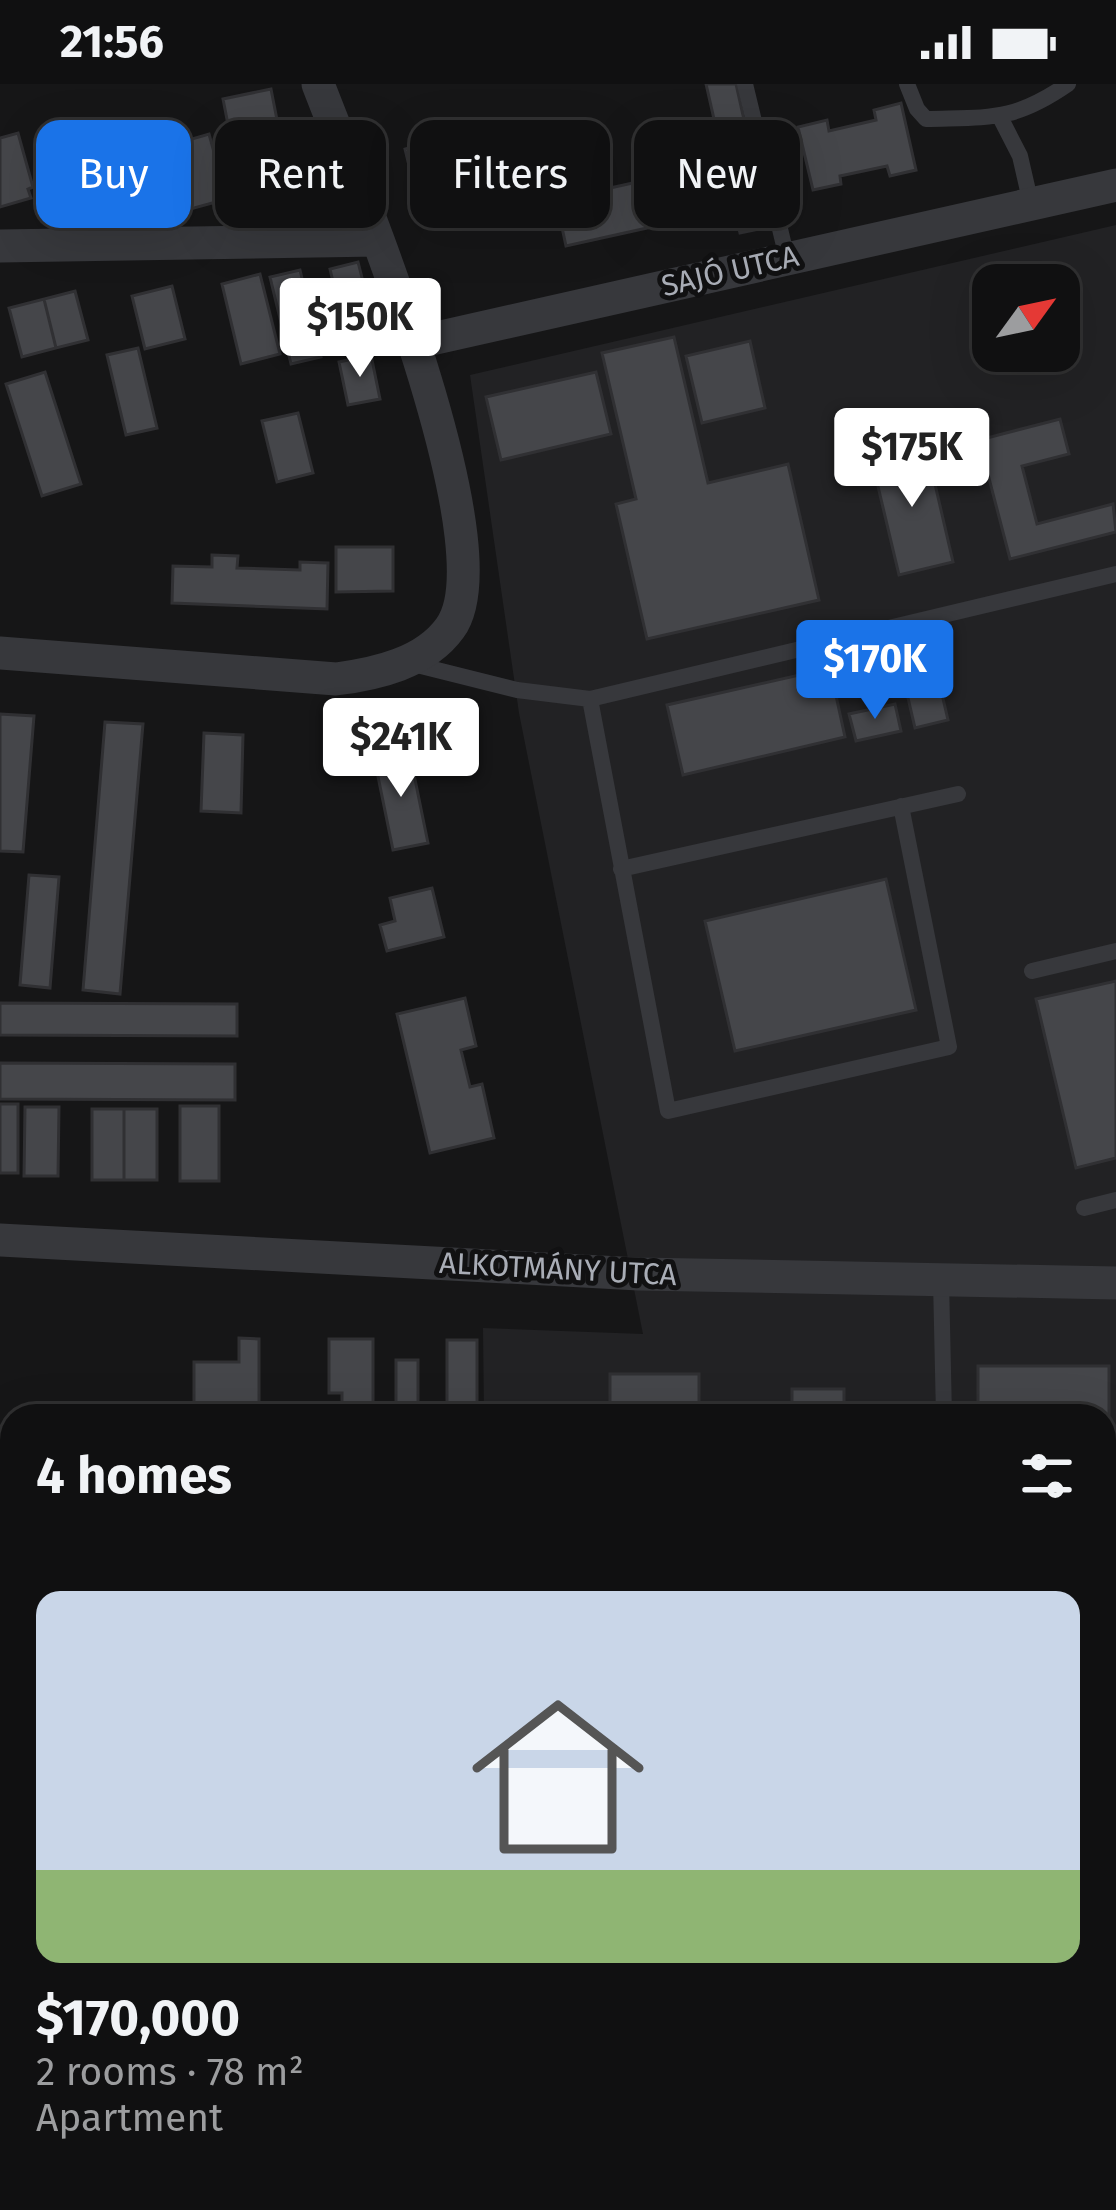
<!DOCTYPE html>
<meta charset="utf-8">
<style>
:root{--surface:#101011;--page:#1e1e1f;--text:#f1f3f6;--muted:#9c9d9f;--line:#303031;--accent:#1a73e8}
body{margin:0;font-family:"Fira Sans",sans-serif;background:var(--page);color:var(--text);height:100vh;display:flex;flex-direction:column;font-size:45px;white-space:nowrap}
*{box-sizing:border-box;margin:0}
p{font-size:39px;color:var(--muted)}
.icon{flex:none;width:66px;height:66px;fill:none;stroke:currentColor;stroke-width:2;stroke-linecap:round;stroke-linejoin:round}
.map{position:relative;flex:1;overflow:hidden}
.sheet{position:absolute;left:0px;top:1320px;width:1116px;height:807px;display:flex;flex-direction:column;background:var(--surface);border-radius:36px 36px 0 0;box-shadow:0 12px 48px #0002,0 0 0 3px var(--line)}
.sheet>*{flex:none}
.hud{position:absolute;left:36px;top:36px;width:1044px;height:108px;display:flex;gap:24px}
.needle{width:78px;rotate:57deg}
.tools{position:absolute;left:972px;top:180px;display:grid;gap:24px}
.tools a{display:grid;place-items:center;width:108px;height:108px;border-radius:24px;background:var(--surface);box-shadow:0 12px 48px #0002,0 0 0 3px var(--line);font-size:60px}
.price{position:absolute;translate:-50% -102px;padding:0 27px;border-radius:12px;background:#fff;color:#222;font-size:39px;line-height:78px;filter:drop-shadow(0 3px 6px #0008)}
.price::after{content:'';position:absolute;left:50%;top:72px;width:36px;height:27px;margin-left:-18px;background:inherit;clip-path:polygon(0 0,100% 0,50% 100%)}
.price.selected{background:var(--accent);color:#fff}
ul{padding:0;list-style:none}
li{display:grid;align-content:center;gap:24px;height:636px;padding:0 36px}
li span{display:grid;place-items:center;height:372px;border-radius:24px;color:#555}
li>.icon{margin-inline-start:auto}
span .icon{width:216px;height:216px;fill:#fffc;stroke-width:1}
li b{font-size:51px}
h2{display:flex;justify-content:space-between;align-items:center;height:144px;padding:0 36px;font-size:51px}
.chip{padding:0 42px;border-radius:24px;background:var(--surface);box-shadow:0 12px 48px #0002,0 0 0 3px var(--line);font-size:42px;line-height:108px}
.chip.selected{background:var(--accent);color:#fff}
.status{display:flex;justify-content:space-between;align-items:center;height:84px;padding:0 60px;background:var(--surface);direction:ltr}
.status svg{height:33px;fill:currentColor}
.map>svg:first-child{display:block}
.built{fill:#222224;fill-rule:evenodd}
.building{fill:#45464a;stroke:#303033;stroke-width:3}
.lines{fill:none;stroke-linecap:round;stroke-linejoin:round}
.service{stroke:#37383c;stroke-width:16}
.minor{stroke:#37383c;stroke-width:33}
.labels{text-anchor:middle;stroke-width:10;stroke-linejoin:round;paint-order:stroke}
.street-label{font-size:30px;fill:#a9adb6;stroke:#111112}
</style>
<div class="status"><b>21:56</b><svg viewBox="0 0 49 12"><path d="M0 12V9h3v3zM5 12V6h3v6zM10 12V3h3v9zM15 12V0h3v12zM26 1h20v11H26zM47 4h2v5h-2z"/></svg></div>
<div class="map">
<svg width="1116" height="2126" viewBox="0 0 1116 2126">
<rect width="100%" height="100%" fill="#161617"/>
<!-- built -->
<path class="built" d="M1116 141V2126H1067V2115H1104V1332H484L483 1244 643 1250 519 629 470 291ZM993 201H1059V267H993Z"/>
<!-- building -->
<path class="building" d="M706 0H736L768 143 740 149Z
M271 5 279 46 231 56 223 15Z
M901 19 916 86 890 92 887 82 840 92 841 100 813 106 798 43 827 36 829 47 876 36 874 26Z
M18 49 33 103 28 105 31 114 0 123V54Z
M209 50 227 115 176 129 171 109 190 104 178 59Z
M452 52 459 78 411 90 405 65Z
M311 67 321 117 273 127 262 77Z
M121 83 131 124 76 137 66 96Z
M655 94 665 140 566 162 556 116Z
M358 178 371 229 342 236 330 185Z
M300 186 321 273 291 280 270 193Z
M260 190 280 270 241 280 222 200Z
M172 202 185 255 145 265 132 212Z
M75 207 88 256 56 264 44 215Z
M44 215 56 264 22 273 9 224Z
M674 253 708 399 788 380 819 516 647 555 616 420 636 415 602 269Z
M750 257 765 324 702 339 686 272Z
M138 264 157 344 126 351 107 271Z
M371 271 380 315 348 321 339 278Z
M45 288 81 400 42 412 6 300Z
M596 288 611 350 501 376 486 313Z
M298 329 313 389 277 398 262 337Z
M1060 335 1069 370 1022 382 1037 440 1113 420 1116 448 1010 475 979 356Z
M926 361 953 478 899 491 871 373Z
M336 463H393V507L336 508Z
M212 471 238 472 237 484 300 486V478L328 479 327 525 172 519 173 482 212 483Z
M931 563 948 636 915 644 898 571Z
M830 584 845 653 683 691 667 621Z
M895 620 901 647 856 657 849 630Z
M0 630 34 632 23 768 0 767Z
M105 638 143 640 120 910 83 906Z
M204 649 243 651 241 729 201 727Z
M409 666 428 759 393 766 374 673Z
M29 791 59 793 50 904 20 901Z
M886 795 916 926 735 967 705 837Z
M432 804 444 853 387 867 380 841 395 837 390 814Z
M1116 897V1074L1076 1084 1036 915Z
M465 914 476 962 461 966 470 1003 482 1000 494 1054 430 1069 397 930Z
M0 919 237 920V952L0 951Z
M0 979 235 980V1016L0 1015Z
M0 1020H18V1089H0Z
M180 1022H219V1097H180Z
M25 1023H59L58 1092H24Z
M92 1025H124V1096H92Z
M124 1025H157V1096H124Z
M239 1254 259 1255V1332H194V1278H239Z
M329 1255H373V1325H342V1309H329Z
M447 1256H477V1327H447Z
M396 1276H418V1332H396Z
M978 1282H1109V1366H1104V1332H978Z
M610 1290H699V1332H610Z
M792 1305H844V1332H792Z
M708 2115H742V2126H690L708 2123Z"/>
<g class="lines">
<!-- service -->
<path class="service" d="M745 0 787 174
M907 0 917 25 926 35C990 33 1013 38 1068 0
M1000 33 1020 72 1031 120
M409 579 517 606 590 615 1116 490
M590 615 668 1027 949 963 901 722
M621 785 958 710
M1032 887 1116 867
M1084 1124 1116 1116
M941 1196 944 1332"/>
<!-- minor -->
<path class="minor" d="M0 162 378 156
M414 259 1116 101
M0 569 336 595C376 590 425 579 450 544 509 464 354 94 318 0
M0 1156 639 1190 1116 1199
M0 1936H12
M1104 1945H1116"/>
</g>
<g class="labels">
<!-- street labels -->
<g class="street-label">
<text transform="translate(730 187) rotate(-13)" y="10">SAJÓ UTCA</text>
<text transform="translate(558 1185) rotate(3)" y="10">ALKOTMÁNY UTCA</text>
</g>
</g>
</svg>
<div class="tools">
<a><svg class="needle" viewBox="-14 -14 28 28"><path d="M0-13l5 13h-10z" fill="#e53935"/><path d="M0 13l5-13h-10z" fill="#9c9d9f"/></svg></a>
</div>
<b class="price" style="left:360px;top:296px">$150K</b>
<b class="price" style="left:912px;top:426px">$175K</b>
<b class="price selected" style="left:875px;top:638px">$170K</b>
<b class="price" style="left:401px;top:716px">$241K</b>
<div class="hud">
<a class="chip selected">Buy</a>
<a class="chip">Rent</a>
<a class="chip">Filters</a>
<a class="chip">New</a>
</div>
<section class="sheet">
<h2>4 homes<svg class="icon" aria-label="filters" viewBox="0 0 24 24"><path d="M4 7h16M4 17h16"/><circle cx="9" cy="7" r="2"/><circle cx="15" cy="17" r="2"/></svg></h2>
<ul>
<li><span style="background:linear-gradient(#c9d6e8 75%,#8fb573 0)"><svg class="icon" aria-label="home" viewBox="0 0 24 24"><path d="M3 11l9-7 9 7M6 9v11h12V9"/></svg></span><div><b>$170,000</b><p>2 rooms · 78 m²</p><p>Apartment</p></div></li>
</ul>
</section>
</div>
